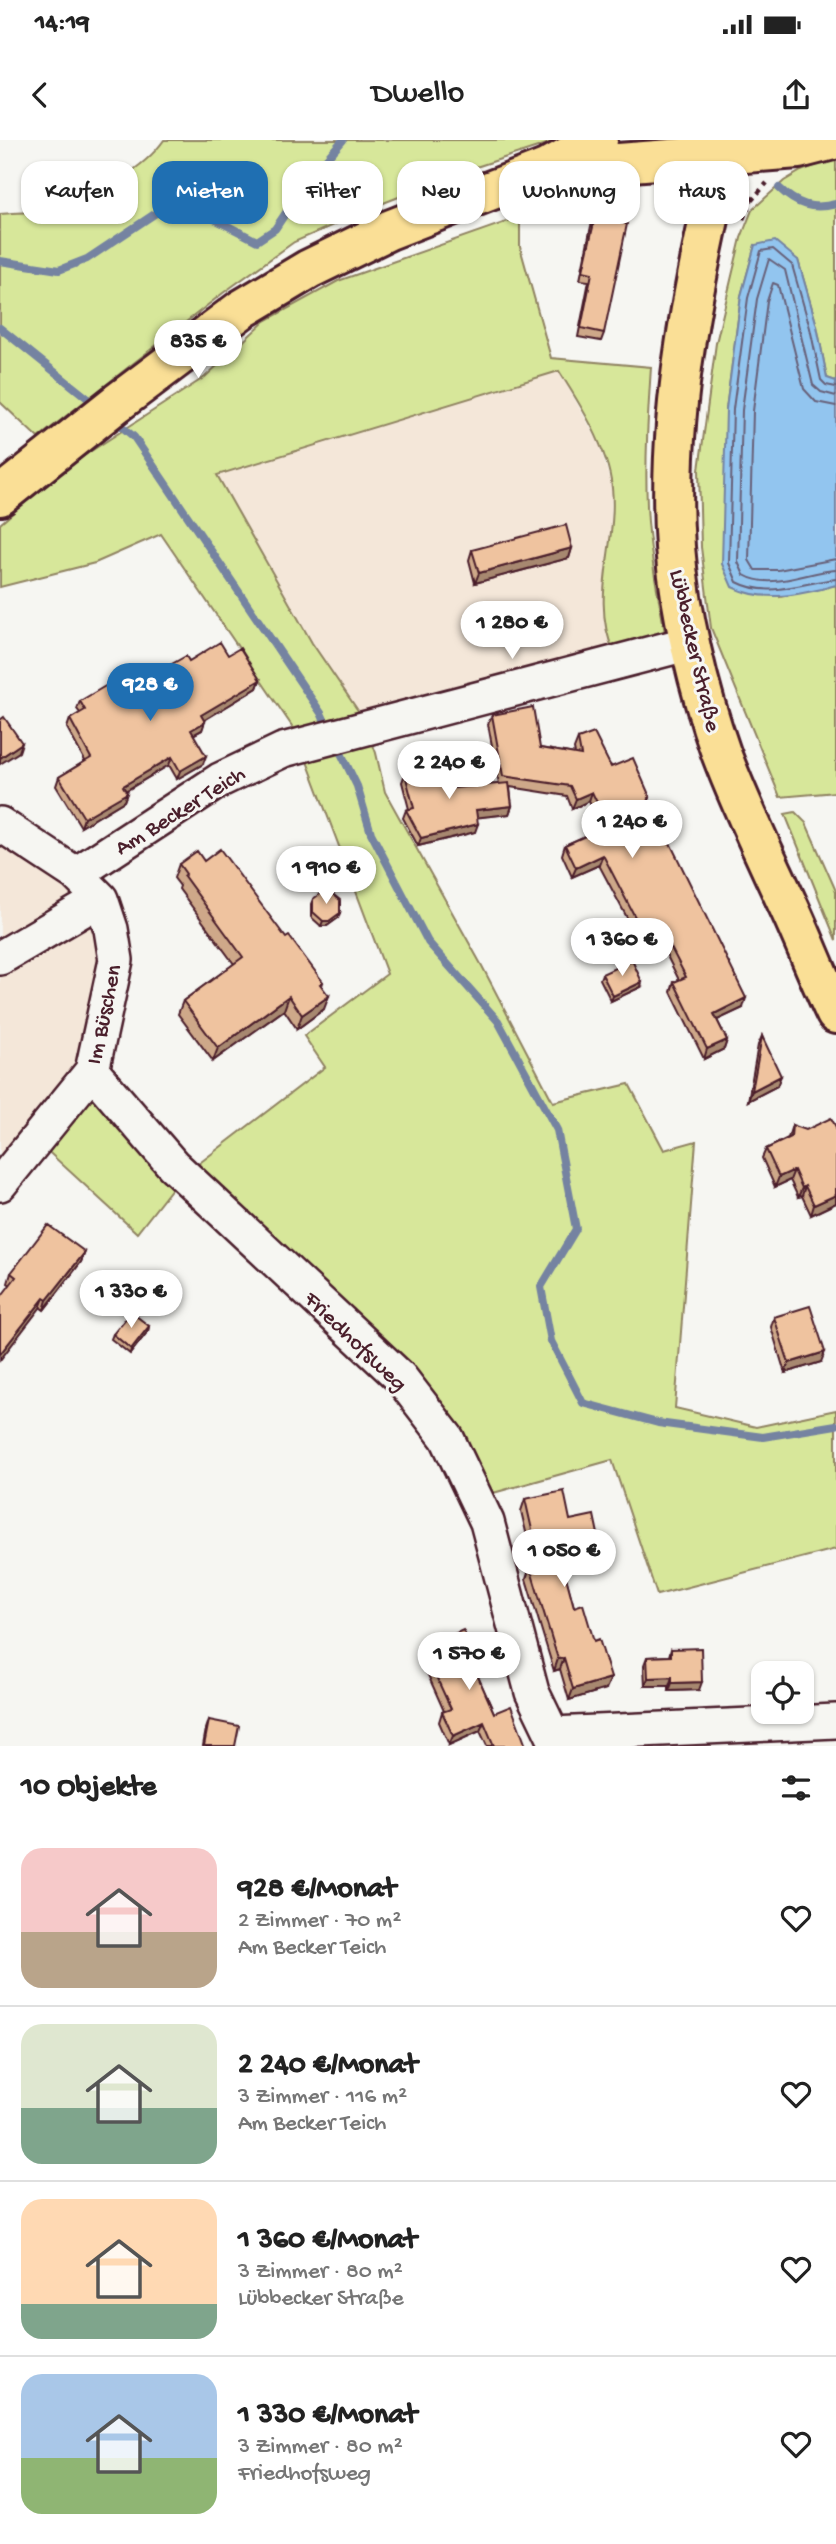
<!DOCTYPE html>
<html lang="de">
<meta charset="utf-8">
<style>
:root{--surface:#fff;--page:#f2f2f2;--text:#222;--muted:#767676;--line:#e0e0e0;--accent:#1f6fb2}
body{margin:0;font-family:"Gochi Hand",sans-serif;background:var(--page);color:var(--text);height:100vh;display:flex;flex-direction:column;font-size:26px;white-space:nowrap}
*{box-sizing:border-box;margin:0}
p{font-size:23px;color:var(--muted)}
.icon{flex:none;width:38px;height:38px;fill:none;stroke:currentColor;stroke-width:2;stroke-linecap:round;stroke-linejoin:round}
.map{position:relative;height:1606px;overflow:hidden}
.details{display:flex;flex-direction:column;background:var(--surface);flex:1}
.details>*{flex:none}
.hud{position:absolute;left:21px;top:21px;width:794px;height:63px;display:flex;gap:14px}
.fabs{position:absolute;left:751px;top:1521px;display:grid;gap:14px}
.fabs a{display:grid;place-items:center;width:63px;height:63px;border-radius:14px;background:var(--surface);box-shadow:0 2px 5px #0004;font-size:35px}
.price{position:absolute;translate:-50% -60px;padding:0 16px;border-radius:24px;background:#fff;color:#222;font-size:23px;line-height:46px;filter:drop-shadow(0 2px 4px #0008)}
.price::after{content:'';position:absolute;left:50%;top:42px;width:21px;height:16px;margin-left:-10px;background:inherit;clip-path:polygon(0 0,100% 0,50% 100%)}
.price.selected{background:var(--accent);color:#fff}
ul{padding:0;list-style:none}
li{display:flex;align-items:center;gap:21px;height:175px;padding:0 21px}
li+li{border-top:2px solid var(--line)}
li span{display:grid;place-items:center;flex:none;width:196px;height:140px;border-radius:21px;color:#555}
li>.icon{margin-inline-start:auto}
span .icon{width:84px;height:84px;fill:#fffc;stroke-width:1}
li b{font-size:30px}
h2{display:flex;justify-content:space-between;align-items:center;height:84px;padding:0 21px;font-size:30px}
.chip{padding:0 24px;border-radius:21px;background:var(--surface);box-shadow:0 2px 5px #0004;font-size:24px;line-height:63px}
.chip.selected{background:var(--accent);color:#fff}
.status{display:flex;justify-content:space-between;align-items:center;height:49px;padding:0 35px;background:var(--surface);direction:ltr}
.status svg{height:19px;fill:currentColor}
header{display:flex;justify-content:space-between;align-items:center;height:91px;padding:0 21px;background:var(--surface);font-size:32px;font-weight:600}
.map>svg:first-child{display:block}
.built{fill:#f4e7d9}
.green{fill:#d7e79a;stroke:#908362;stroke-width:2}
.water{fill:#92c5ef;stroke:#7583a1;stroke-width:2}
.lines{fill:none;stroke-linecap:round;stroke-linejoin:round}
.shore{stroke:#676179;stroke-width:2}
.stream{stroke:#7583a1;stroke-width:8}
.minor-casing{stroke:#4a1f2b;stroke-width:38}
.major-casing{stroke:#4a1f2b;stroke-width:44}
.path{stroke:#4a1f2b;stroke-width:4.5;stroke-dasharray:5 5;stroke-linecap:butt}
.minor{stroke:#f6f6f2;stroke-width:33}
.major{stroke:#fadf96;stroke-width:38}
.wall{fill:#cea889;stroke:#4a1f2b;stroke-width:2}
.shaded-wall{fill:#a7886f;stroke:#4a1f2b;stroke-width:2}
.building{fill:#efc39f;stroke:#4a1f2b;stroke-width:2}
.labels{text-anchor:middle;stroke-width:6;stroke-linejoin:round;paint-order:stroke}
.street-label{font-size:23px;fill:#4a1f2b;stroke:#f6f6f2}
</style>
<div class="status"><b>14:19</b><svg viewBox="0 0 49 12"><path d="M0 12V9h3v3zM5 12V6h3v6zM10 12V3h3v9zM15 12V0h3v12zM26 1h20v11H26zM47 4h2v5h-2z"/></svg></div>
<header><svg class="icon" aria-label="back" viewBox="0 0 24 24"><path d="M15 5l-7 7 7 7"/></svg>Dwello<svg class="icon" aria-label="share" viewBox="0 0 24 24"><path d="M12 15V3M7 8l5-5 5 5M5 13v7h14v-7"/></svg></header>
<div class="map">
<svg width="836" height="1606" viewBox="0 0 836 1606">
<rect width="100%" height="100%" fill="#f6f6f2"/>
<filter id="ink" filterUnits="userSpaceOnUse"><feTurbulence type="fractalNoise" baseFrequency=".0143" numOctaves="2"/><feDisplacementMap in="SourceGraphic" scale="14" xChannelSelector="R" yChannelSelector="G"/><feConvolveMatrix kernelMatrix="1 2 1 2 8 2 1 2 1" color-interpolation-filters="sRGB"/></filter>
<g filter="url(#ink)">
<!-- built -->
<path class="built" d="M559 231 599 303 612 347 611 385 605 431 603 472 614 512 363 578 312 503 217 335Z
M0 681 108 754 94 938 0 1043Z"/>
<!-- green -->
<path class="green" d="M164 0H559L476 27 386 62 294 102 223 153 38 298 0 262V74C20 72 46 73 65 66 98 54 144 29 164 0Z
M836 18V241L827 238 817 186 798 120 755 105 741 156 726 269 780 457 836 445V652L780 657 711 488 701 407 699 330 716 203 741 98 752 70 784 41 801 31Z
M520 77V107L551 218 651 227C648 273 645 319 647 366 649 410 658 455 666 498L614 512C589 459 618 403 612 348 608 308 580 264 559 231L217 335 312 503 363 578 376 613 385 652 482 826 553 962 629 944 664 1010 696 1001 675 1268 756 1287 836 1270V1409L657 1455 612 1320 486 1355 473 1325 180 1038 137 1093 41 1005 94 938 180 1038 325 927 304 896 387 834 296 592 161 394 95 423 0 447V384L65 328 205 237 265 181 338 141Z
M795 672 806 683 836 751V800L785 674Z"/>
<!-- water -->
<path class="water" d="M775 101 798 120 817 186 827 238 836 241V445C801 455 765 463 732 447L722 424 726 269 741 156 755 105Z"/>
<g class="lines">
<!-- shore -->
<path class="shore" d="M836 247 826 245 821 240 810 188 792 125 773 109 761 111 748 158 733 269 729 423 737 442C769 459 803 442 836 439
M836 256 821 252 813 245 785 130 769 119 757 159 742 270 738 422 744 435C772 451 807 431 836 430
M836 266 816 262 804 249 778 145 773 143 767 161 753 271 749 420 755 430H778L836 419"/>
<!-- stream -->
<path class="stream" d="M779 48C797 65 812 70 836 64
M0 121 59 130 87 119 156 73 195 69 257 101 275 89 307 41 343 0
M0 188 96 265
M114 280 134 297 321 573 329 590
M337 605 357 646 371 693 428 802 498 881 557 990 576 1089 541 1147 551 1201 583 1263 658 1283 763 1297 836 1285"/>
<defs>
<path id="minor" d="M0 684 76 734 101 759 111 789 116 820 92 931 0 1044
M76 734 220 640 283 610 690 503
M0 818 101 759
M92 931 173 1025 400 1237 447 1298 487 1382 532 1552 558 1606
M553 1594 836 1581"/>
<path id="major" d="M727 0C696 133 665 270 675 407 680 472 699 551 721 613 740 664 764 713 787 763 804 799 818 837 836 874
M555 28 798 9 833 0
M0 356 117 263 242 169 309 129 389 90 546 29 598 0"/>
</defs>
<!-- minor casing -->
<use href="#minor" class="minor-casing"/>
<!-- major casing -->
<use href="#major" class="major-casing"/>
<!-- path -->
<path class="path" d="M666 49 677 67 682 68
M743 79 751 61 767 43"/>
<!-- minor -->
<use href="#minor" class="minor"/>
<!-- major -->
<use href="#major" class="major"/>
</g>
<!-- wall -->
<path class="wall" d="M595 78 604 193 601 201 578 197 589 141 580 140 591 86Z
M572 408 569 418 475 443 469 420 472 410Z
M228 515 260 540 257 548 204 580 202 590 193 595 203 624 177 639 169 625 126 651 127 653 124 661 81 687 56 646 59 637 85 621 67 588 70 579 80 573 77 569 80 561 131 547 189 521Z
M492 575 540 608 575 614 574 609 578 599 650 657 649 660 743 868 717 880 727 900 724 909 704 919 671 852 674 842 679 840 665 812 649 819 599 725 572 737 562 715 565 705 601 689 589 661 572 669 567 656 510 647 512 666 509 674 477 677 475 692 418 706 403 678 406 670 409 669 402 642 405 634 454 648 499 644 488 584Z
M204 721 286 798 323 842 322 846 324 869 297 889 284 870 213 921 178 874 183 861 234 824 179 749 180 746 174 738 179 724Z
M313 759 338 778 327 786H321L311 777V764Z
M602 834 641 847 611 861 600 839Z
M762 896 777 946 748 961 758 905Z
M792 985 836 1063 811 1075 802 1056 798 1057 790 1040 775 1047 762 1018 766 1009 788 998Z
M85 1112 81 1122 44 1170 8 1143 11 1133Z
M774 1177 821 1222 785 1233 771 1187Z
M149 1186 148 1191 130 1214 111 1199 113 1194Z
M525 1359 570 1380 598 1394 594 1405 559 1413 574 1467 606 1549 569 1560 560 1529 554 1531 526 1439 530 1427 534 1426 521 1371Z
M423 1508 481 1530 478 1537 494 1573 526 1606H487L480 1591 449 1605 439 1582 442 1572 444 1571 420 1517Z
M671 1509 699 1550 669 1551V1546H645L644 1525 647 1517 669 1516Z
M209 1580 235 1606H236H203L206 1589Z"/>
<!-- shaded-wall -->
<path class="shaded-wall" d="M572 408 569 418 475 443 479 433Z
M260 540 257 548 198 584 201 575Z
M205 582 202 590 187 598 191 590Z
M22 603 19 612 0 624V618Z
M206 616 203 624 177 639 180 631Z
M172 617 169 625 120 654 123 646Z
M592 652 589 661 572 669 576 659Z
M127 653 124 661 81 687 84 678Z
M512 666 509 674 473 678 476 670Z
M478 684 475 692 418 706 421 698Z
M603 715 599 725 572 737 576 728Z
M340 773 338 778 327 786H321L323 781Z
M668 802 665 812 649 819 652 810Z
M642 842 641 847 611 861 613 856Z
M289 856 284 870 213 921 218 908Z
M329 856 324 869 297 889 302 875Z
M746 858 743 868 711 883 714 874Z
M727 900 724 909 704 919 707 909Z
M781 936 777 946 748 961 752 951Z
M794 1030 790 1040 775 1047 779 1037Z
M805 1046 802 1056 798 1057 802 1048Z
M836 1055V1063L811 1075 814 1065Z
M85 1112 81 1122 44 1170 47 1160Z
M44 1158 40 1168 0 1220V1214Z
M149 1186 148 1191 130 1214 131 1209Z
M825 1212 821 1222 785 1233 789 1223Z
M598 1394 594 1405 553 1414 557 1403Z
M564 1518 560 1529 554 1531 558 1519Z
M672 1537 669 1546H645L648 1538Z
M611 1538 606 1549 569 1560 573 1549Z
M702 1542 699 1550 669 1551 672 1543Z
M484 1582 480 1591 449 1605 453 1596Z"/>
<!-- building -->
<path class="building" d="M595 78 627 84 604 193 581 188 592 133 583 131Z
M566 385 572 408 479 433 472 410Z
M220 502 228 515 240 508 260 540 201 575 205 582 191 590 206 616 180 631 172 617 123 646 127 653 84 678 59 637 91 618 70 579 85 570 80 561 124 535 131 547 186 516 189 521Z
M533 567 540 608 581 615 578 599 594 593 611 627 633 618 650 657 648 658 746 858 714 874 727 900 707 909 674 842 686 837 668 802 652 810 603 715 576 728 565 705 608 686 592 652 576 659 570 646 503 636 492 575Z
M4 577 22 603 0 618V580Z
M448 623 454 648 509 643 512 666 476 670 478 684 421 698 406 670 414 668 405 634Z
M220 709 286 798 289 796 323 842 320 844 329 856 302 875 289 856 218 908 183 861 243 817 184 736 186 734 179 724 197 711 204 721Z
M324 751 330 752 340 760V773L329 781H323L313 772V759Z
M632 820 642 842 613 856 602 834Z
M762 896 781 936 752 951Z
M831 978 836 987V1055L814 1065 805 1046 802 1048 794 1030 779 1037 766 1009 791 997 792 985 806 990Z
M48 1085 85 1112 47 1160 44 1158 0 1214V1158L16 1137 11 1133Z
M810 1166 825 1212 789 1223 774 1177Z
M131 1172 149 1186 131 1209 113 1194Z
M564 1351 570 1380 594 1375 598 1394 557 1403 574 1467 583 1464 594 1501 599 1499 611 1538 573 1549 564 1518 558 1519 530 1427 540 1425 525 1359Z
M463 1490 481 1530 476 1532 494 1573 511 1566 526 1606H494L484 1582 453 1596 442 1572 451 1569 423 1508Z
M701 1508 702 1542 672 1543V1537L648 1538 647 1517 671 1516V1509Z
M209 1580 239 1586 235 1606H236H204Z"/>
</g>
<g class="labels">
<!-- street labels -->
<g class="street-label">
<text transform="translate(697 510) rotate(77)" y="8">Lübbecker Straße</text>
<text transform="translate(179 669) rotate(-32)" y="8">Am Becker Teich</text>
<text transform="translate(102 874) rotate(-78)" y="8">Im Büschen</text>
<text transform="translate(357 1200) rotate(44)" y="8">Friedhofsweg</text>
</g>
</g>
</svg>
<div class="fabs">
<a><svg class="icon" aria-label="locate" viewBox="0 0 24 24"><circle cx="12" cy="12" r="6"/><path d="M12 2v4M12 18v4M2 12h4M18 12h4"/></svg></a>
</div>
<b class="price" style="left:198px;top:240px">835 €</b>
<b class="price" style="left:512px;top:521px">1 280 €</b>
<b class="price selected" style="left:150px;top:583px">928 €</b>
<b class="price" style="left:449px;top:661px">2 240 €</b>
<b class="price" style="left:632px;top:720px">1 240 €</b>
<b class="price" style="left:326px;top:766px">1 910 €</b>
<b class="price" style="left:622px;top:838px">1 360 €</b>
<b class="price" style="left:131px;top:1190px">1 330 €</b>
<b class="price" style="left:564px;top:1449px">1 050 €</b>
<b class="price" style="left:469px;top:1552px">1 570 €</b>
<div class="hud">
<a class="chip">Kaufen</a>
<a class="chip selected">Mieten</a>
<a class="chip">Filter</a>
<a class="chip">Neu</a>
<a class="chip">Wohnung</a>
<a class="chip">Haus</a>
</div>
</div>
<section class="details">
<h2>10 Objekte<svg class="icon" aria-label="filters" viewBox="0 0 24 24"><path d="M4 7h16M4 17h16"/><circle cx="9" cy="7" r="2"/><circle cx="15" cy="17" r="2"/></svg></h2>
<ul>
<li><span style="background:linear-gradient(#f6c9c9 60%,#b9a48a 0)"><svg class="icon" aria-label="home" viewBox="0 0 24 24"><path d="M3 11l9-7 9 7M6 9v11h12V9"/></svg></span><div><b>928 €/Monat</b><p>2 Zimmer · 70 m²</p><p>Am Becker Teich</p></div><svg class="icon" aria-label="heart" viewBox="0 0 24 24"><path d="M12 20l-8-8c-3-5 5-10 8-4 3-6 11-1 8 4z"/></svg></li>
<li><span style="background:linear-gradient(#dfe7d0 60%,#7fa58c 0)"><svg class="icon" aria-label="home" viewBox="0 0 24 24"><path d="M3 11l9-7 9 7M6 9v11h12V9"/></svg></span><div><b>2 240 €/Monat</b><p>3 Zimmer · 116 m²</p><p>Am Becker Teich</p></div><svg class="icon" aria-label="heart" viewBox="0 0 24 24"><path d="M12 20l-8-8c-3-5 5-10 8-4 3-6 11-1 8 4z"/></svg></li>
<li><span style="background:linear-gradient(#ffd9b3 75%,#7fa58c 0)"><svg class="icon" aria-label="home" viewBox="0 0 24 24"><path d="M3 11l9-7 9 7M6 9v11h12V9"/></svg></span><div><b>1 360 €/Monat</b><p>3 Zimmer · 80 m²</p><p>Lübbecker Straße</p></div><svg class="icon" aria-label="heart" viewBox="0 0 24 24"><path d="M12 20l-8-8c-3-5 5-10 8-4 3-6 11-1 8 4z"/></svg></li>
<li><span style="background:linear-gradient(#a9c7e8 60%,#8fb573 0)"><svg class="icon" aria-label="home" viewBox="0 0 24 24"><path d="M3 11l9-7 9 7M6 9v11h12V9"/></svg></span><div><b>1 330 €/Monat</b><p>3 Zimmer · 80 m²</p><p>Friedhofsweg</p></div><svg class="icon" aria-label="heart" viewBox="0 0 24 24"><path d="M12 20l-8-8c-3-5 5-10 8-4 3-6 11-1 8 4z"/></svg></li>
</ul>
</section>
